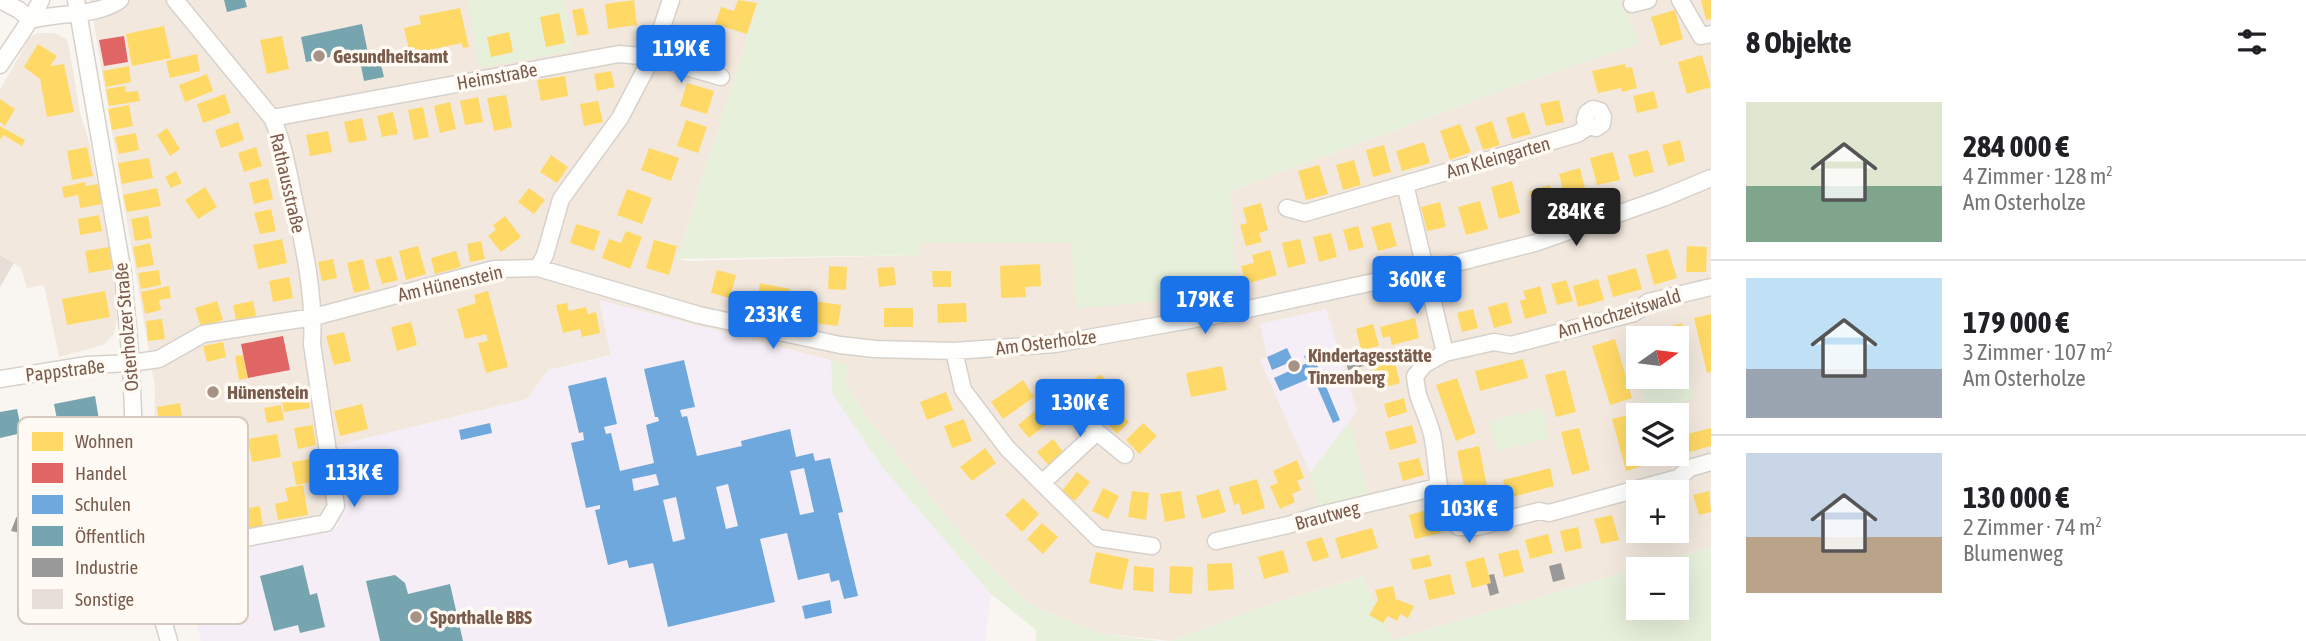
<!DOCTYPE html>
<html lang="de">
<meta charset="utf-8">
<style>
:root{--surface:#fff;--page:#f6f6f6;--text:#202124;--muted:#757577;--line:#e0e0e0;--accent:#1a73e8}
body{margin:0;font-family:"Asap Condensed",sans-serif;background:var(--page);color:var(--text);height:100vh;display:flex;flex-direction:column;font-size:26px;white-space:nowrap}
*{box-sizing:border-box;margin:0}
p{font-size:23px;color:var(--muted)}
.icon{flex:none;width:38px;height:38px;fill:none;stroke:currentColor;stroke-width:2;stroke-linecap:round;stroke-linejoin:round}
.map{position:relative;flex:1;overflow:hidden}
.panel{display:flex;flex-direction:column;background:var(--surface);width:595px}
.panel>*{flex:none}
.needle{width:46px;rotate:76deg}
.buttons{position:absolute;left:1626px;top:326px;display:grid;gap:14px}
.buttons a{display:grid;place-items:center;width:63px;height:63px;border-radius:0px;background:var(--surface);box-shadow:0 7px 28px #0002;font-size:35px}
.price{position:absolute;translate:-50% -60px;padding:0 16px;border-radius:7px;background:var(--accent);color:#fff;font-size:23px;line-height:46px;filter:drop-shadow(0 2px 4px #0008)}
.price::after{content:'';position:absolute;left:50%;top:42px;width:21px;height:16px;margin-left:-10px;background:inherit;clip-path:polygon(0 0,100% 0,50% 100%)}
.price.active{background:#222;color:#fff}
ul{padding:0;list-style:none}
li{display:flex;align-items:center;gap:21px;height:175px;padding:0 35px}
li+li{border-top:2px solid var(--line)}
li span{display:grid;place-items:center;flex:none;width:196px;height:140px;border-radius:0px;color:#555}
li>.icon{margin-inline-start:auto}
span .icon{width:84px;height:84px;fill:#fffc;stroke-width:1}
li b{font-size:30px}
h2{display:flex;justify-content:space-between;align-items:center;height:84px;padding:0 35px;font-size:30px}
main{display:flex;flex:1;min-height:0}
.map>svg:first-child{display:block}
.residential{fill:#f2e8de;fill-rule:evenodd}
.education{fill:#f6eef6}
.green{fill:#e7f0db;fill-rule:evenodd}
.homes{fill:#ffd966}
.shops{fill:#e06666}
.schools{fill:#6fa8dc;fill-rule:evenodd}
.public{fill:#76a5af}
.industry{fill:#999}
.building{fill:#e6ded7}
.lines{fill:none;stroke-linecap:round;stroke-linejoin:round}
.minor-casing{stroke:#d7d1cb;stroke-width:19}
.minor{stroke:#fefefd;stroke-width:16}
.poi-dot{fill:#a69286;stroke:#fffaf3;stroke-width:2.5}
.labels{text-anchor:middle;stroke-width:7;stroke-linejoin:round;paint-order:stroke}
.poi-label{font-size:19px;font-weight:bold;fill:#7a5c4d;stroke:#fffaf3;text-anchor:start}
.street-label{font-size:19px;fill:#7a5c4d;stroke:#fffaf3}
.key{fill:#fffaf3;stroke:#d7cbc1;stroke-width:2}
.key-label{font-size:19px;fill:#7a5c4d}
</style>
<main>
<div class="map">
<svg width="1711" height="641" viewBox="0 0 1711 641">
<rect width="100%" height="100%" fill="#f9f5f0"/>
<!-- residential -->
<path class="residential" d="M90 0H759L677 259 689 261 919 255 918 243H1072L1077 308 1230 191 1509 88 1639 43 1620 0H1711V547L1393 640 1362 576 1263 607 1170 641 1097 633 1028 603 972 548 864 413 845 382 847 365 600 301 612 355 548 370 527 399 339 445 343 501 337 517 179 552 166 545 154 481 155 388ZM1638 338H1676V376H1638ZM1638 415H1676V453H1638ZM1638 492H1676V530H1638Z
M38 33H54L66 39 69 47 80 113 90 145 108 239 115 289 117 318 114 334 103 345 59 357 44 285 27 288 21 268 0 254V90L30 37Z"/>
<!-- education -->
<path class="education" d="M599 300 831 360 832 393 882 467 991 594 985 641H201L188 584 222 576 219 551 338 527 337 517 343 501 338 445 527 399 548 370 611 356Z
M1326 309 1357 411 1310 473 1260 360 1267 356 1260 324Z"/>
<!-- green -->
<path class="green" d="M467 0H564L573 51 479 68Z
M759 0H1620L1640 43 1509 88 1230 191 1237 293 1077 309 1071 243H919L920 255 677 259Z
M831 360 848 365 845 382 864 413 972 548 1028 603 1097 633 1158 641H1036V630L991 594 882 467 832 393Z
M1686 365 1695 399 1647 411 1639 376H1676L1677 367Z
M1542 408 1549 438 1497 451 1489 421Z
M1350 421 1369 498 1320 511 1310 473Z
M1711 547V641H1170L1263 607 1363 576 1393 640ZM1638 569H1676V607H1638Z"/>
<!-- homes -->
<path class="homes" d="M634 0 637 25 608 29 605 4Z
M738 0 757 3 747 34 715 24 721 7 734 11Z
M1701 0H1711V19L1706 20Z
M460 8 469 47 463 48 462 43 410 54 404 28 421 24 419 16Z
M583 8 589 34 577 36 572 10Z
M1675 10 1683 39 1660 46 1651 17Z
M559 13 565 43 546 47 540 17Z
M164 26 171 58 132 66 126 34Z
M509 32 513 52 491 57 487 37Z
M693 32 721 41 714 63 686 54Z
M282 36 289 69 267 74 260 40Z
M38 44 57 56 50 66 64 64 74 112 47 117 40 79 24 67Z
M197 54 200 71 170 78 166 61Z
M1702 55 1711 87 1687 94 1678 62Z
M1625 64 1626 68 1632 67 1637 88 1622 92 1621 88 1598 93 1592 71Z
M129 66 131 82 106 87 103 71Z
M611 71 615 87 597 91 594 74Z
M207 74 213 91 185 102 179 85Z
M565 76 568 96 541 101 537 80Z
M687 83 714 91 707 114 680 106Z
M125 86 126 92 138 91 140 101 109 106 106 89Z
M1654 91 1658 108 1637 113 1633 96Z
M225 94 231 113 203 123 197 104Z
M506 95 512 127 494 131 487 98Z
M478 97 483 122 465 125 460 101Z
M0 99 15 109 5 126 0 122Z
M1559 100 1564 122 1546 126 1540 104Z
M598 101 603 122 584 126 580 104Z
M450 102 456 129 440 133 434 106Z
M129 105 133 126 112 130 108 109Z
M423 107 429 137 414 140 408 110Z
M393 112 398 134 382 137 377 116Z
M1524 112 1531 134 1512 139 1506 118Z
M362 118 367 140 349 143 344 122Z
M686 120 707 127 698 153 677 146Z
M1492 121 1500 145 1483 150 1475 127Z
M238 122 244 140 221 148 215 130Z
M1460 124 1471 152 1450 160 1440 131Z
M0 126 25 140 22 146 3 135 0 140Z
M167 128 180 149 170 156 157 135Z
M328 131 332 152 310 156 306 135Z
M136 133 139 150 119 154 115 137Z
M1680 140 1685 161 1668 166 1662 145Z
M1424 142 1430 163 1402 171 1396 151Z
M1384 145 1391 172 1373 177 1366 150Z
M87 147 93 176 72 180 67 151Z
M256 147 262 166 244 172 238 153Z
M649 148 679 158 671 181 641 170Z
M1648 150 1654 172 1634 177 1628 155Z
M1613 152 1620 180 1597 185 1590 158Z
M551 155 568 167 557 183 540 172Z
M149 158 153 178 122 184 118 163Z
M1354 160 1361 185 1343 190 1336 165Z
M1319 165 1328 194 1306 200 1298 171Z
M1580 168 1586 192 1565 198 1559 174Z
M176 171 182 183 171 188 165 177Z
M268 178 273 199 254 204 249 183Z
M1512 181 1520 213 1499 219 1491 187Z
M85 182 86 186 98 184 102 204 80 208 78 195 64 198 62 187Z
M1550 185 1555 206 1535 211 1529 191Z
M205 187 217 207 198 219 185 200Z
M157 188 161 206 127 212 123 195Z
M529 188 545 200 534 214 518 202Z
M627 189 652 198 642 224 617 215Z
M1480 201 1488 229 1466 235 1458 207Z
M1440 202 1446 227 1427 231 1421 207Z
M1261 203 1268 230 1259 233 1262 242 1246 246 1240 225 1247 223 1243 208Z
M271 209 276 231 260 234 254 213Z
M99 215 102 231 80 235 78 219Z
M148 216 152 238 135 241 131 219Z
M505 216 521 237 501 252 488 236 496 230 493 225Z
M1390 222 1397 246 1378 251 1371 227Z
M576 224 600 231 594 251 570 243Z
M1358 226 1364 247 1349 251 1343 230Z
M626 231 642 237 630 269 602 258 609 239 621 243Z
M1331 233 1337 257 1319 262 1313 237Z
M282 239 287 263 258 269 253 245Z
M1300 239 1306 263 1288 268 1282 243Z
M654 240 677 246 669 275 646 268Z
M481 241 485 259 470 262 467 244Z
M150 243 154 265 137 268 133 247Z
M418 246 426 274 406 280 399 251Z
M1687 246 1707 247 1706 272H1686Z
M109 247 112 269 89 273 85 251Z
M1668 249 1677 278 1654 285 1646 255Z
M1270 250 1277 275 1246 284 1241 266 1254 263 1252 255Z
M456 251 461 267 435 274 431 258Z
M391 256 398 280 382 284 375 260Z
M333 259 337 278 322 281 318 262Z
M363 259 370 289 354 293 347 263Z
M1040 264 1041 286 1025 287 1026 297 1001 298 1000 266Z
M829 266 847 267 846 290 828 289Z
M894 267 896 285 879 287 877 268Z
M1636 268 1642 289 1613 297 1607 276Z
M159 270 161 285 141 289 138 273Z
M717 270 736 275 730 298 711 293Z
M932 271H951V287H933Z
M289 277 293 298 273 302 269 281Z
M1598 279 1604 300 1578 307 1573 286Z
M1566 280 1573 301 1557 305 1551 284Z
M760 283 790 289 786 311 756 305Z
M169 286 171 298 159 300 161 310 145 314 141 292Z
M1540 286 1547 313 1525 319 1520 301 1526 299 1523 291Z
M105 291 110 317 67 325 62 299Z
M488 291 508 367 486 373 478 343 488 341 486 334 465 339 457 309 476 303 474 295Z
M801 299 841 305 838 326 798 321Z
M217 301 223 320 201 327 195 308Z
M253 301 256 316 236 320 233 305Z
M1507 302 1512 323 1494 328 1488 307Z
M567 303 569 311 586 307 588 314 596 312 600 333 582 337 580 329 563 333 556 305Z
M966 303 967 322 938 323 937 304Z
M884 308H913V327H884Z
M1473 309 1478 328 1462 332 1457 313Z
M1711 314V372L1707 373 1694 318Z
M1415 318 1419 338 1392 345 1390 336 1383 338 1380 327Z
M162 319 165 339 148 341 146 321Z
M411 322 417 345 397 351 391 327Z
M1682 323 1686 340 1676 343V338H1638V353L1633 354 1629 337Z
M1373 324 1379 346 1361 350 1356 329Z
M344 332 351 361 334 365 326 336Z
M1615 339 1632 398 1610 405 1592 346Z
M223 342 226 357 207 362 203 346Z
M243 355 248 378 239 380 235 356Z
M1394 358 1400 383 1378 389 1371 364Z
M1523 359 1528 378 1480 391 1475 371Z
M1222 366 1227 390 1191 397 1186 373Z
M1565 370 1576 412 1556 417 1545 375Z
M1101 374 1113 392 1091 407 1079 390Z
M1457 378 1476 433 1456 441 1436 385Z
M1023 380 1034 397 1003 419 991 402Z
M306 386 310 408 284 412 280 390Z
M946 392 953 410 927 420 920 402Z
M1404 398 1407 412 1388 418 1384 404Z
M180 403 183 424 160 428 157 407Z
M362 404 368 429 340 436 334 411Z
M281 405 284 420 267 423 264 408Z
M1113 405 1129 422 1117 434 1101 417Z
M1040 407 1051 421 1029 438 1018 425Z
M1632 414 1638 436V453H1643L1646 465 1626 471 1612 419Z
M964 419 972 441 952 448 944 426Z
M1143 423 1157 436 1139 454 1126 440Z
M313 425 316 445 298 449 294 428Z
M1412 425 1417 443 1390 450 1385 432Z
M1579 428 1590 470 1572 475 1561 432Z
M1711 428V446L1661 460 1659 453H1676V437Z
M277 434 281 457 252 462 248 439Z
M1053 439 1064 453 1049 466 1037 452Z
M1479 446 1491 506 1469 511 1457 451Z
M985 448 996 463 972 481 960 467Z
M316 458 321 480 296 485 292 462Z
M1419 458 1424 475 1403 481 1398 463Z
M1297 460 1304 478 1297 481 1301 490 1292 494 1295 502 1280 509 1270 486 1278 483 1273 471Z
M1550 468 1554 486 1508 498 1503 480Z
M1077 472 1090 482 1075 501 1062 491Z
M1257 479 1265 508 1242 515 1239 503 1234 505 1229 487Z
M303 485 308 515 278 520 275 504 288 501 285 488Z
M1103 488 1119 496 1108 519 1092 511Z
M1219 489 1226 512 1202 519 1196 496Z
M1132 491 1149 493 1146 520 1128 517Z
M1181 491 1185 518 1165 522 1160 494Z
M1709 491 1711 512 1699 515 1693 495Z
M1023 498 1039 514 1022 532 1005 515Z
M260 506 263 526 233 531 230 511Z
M1434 508 1441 533 1415 539 1409 515Z
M1638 509V529L1633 530 1628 512Z
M1612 515 1619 540 1601 544 1594 519Z
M1042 523 1058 537 1043 554 1027 539Z
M1578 527 1582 548 1565 552 1560 531Z
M1372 528 1378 548 1341 559 1335 538Z
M1548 534 1553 553 1530 559 1525 540Z
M1322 537 1329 557 1313 562 1306 542Z
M1518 549 1524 572 1504 577 1498 554Z
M1283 550 1289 572 1264 579 1258 557Z
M1096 552 1129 559 1122 590 1089 583Z
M1429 555 1432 566 1413 570 1410 559Z
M1484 557 1491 583 1472 588 1465 562Z
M1232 563 1234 589 1208 591 1207 564Z
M1134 566 1154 568 1153 592 1133 590Z
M1170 566 1193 567 1192 594 1169 593Z
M1450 574 1455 594 1429 600 1424 580Z
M1393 586 1396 599 1414 606 1408 618 1400 614 1397 621 1388 616 1383 623 1369 615 1378 600 1375 590Z"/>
<!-- shops -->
<path class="shops" d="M124 36 128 62 104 66 99 40Z
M283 336 290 370 248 378 241 344Z"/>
<!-- schools -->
<path class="schools" d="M1287 348 1293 361 1272 370 1267 357Z
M1312 353 1340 420 1333 423 1313 377 1280 391 1274 378 1307 363 1304 356Z
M684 360 695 407 680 410 682 417 687 416 697 456 742 446 741 441 790 429 796 457 813 453 815 461 830 458 843 512 838 513 858 596 844 599 839 580 831 582 829 573 798 580 787 533 760 539 775 602 668 627 653 563 629 568 627 560 608 565 595 510 600 509V505L586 508 571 443 584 440 583 432 579 433 568 386 606 377 617 424 604 427 606 434 611 433 620 471 654 463 646 425 659 421 658 417H655L644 369ZM804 468 814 512 800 515 790 471ZM656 474 659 485 634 491 632 479ZM728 484 738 526 726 529 716 487ZM676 497 685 539 673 542 663 500Z
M490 423 492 433 461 440 459 430Z
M830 600 832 613 805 619 802 606Z"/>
<!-- public -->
<path class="public" d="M224 0H245L247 7 227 12Z
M362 24 370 63 380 61 384 77 364 81 358 51 306 62 301 37Z
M95 396 102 437 88 439 101 512 61 519 54 478 68 476 54 404Z
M17 409 22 433 0 438V412Z
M303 565 310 595 317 593 325 627 300 633 298 625 274 631 260 576Z
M395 575 405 583 408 594 450 584 463 641H380L366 581Z"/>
<!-- industry -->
<path class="industry" d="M1361 352 1364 366 1348 370 1345 356Z
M41 494 45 507 34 514 25 534 11 531 16 518 24 505Z
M1561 563 1565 579 1553 582 1549 566Z
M1494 574 1499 593 1490 596 1487 584 1491 583 1489 575Z"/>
<!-- building -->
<path class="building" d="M0 255 14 263 0 287Z"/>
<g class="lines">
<defs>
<path id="minor" d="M0 0 19 10 31 20
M76 0 123 274 131 363 136 489 146 562 169 641
M175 0 272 118C284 144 288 172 294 200 304 247 315 296 312 344L336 506 326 523 208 545 179 552
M1680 0 1701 36 1711 34
M1632 4 1648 0
M31 20C59 12 96 17 120 0
M0 65C14 43 30 23 41 0
M272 118 619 54 652 57 721 77
M1405 184 1445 353
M1287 208 1305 213 1577 134 1589 126 1585 120 1587 113 1593 109 1600 111 1603 117 1602 124 1596 128 1589 126
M538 268 545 255 561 199 620 118 652 57 671 0
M1711 287 1648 302 1634 313 1511 345 1494 342 1445 353 1425 364 1415 376C1416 385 1417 395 1421 403 1425 413 1429 423 1432 434 1440 472 1432 493 1459 527H1477L1539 511 1549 513 1678 478 1690 468 1711 462
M954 351 963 390 1007 448 1042 483 1098 538 1152 546
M0 379 87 365 131 363 159 359 203 334 314 317 494 269 538 268 699 315 840 345 875 349 954 351 1055 344 1234 312 1425 271 1535 243 1663 198 1711 178
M1065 393 1097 432 1125 455
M1042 483 1097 432
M1216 541 1288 525 1316 516 1437 487"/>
</defs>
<!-- minor casing -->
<use href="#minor" class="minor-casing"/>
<!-- minor -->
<use href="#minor" class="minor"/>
</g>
<!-- markers -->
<g class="poi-dot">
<circle cx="319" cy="56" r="7"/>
<circle cx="1294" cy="366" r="7"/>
<circle cx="213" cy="392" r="7"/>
<circle cx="416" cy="617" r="7"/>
</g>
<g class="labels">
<!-- poi labels -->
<g class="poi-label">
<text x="333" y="63">Gesundheitsamt</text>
<text x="1308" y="362">Kindertagesstätte<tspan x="1308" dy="22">Tinzenberg</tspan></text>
<text x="227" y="399">Hünenstein</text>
<text x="430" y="624">Sporthalle BBS</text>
</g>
<!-- street labels -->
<g class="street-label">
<text transform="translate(497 76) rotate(-10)" y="7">Heimstraße</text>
<text transform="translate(1498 157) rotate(-16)" y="7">Am Kleingarten</text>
<text transform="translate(288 183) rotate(77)" y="7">Rathausstraße</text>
<text transform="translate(450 283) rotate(-13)" y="7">Am Hünenstein</text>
<text transform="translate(1619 313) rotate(-17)" y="7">Am Hochzeitswald</text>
<text transform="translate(126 327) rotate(-95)" y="7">Osterholzer Straße</text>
<text transform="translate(1046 342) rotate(-7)" y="7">Am Osterholze</text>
<text transform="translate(65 370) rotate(-7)" y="7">Pappstraße</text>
<text transform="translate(1327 515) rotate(-15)" y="7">Brautweg</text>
</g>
</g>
<!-- legend -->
<rect x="18" y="417" width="230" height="207" rx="10" class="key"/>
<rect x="32" y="432" width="31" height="19" fill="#ffd966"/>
<rect x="32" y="463" width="31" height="20" fill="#e06666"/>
<rect x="32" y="495" width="31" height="19" fill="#6fa8dc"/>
<rect x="32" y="526" width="31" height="20" fill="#76a5af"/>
<rect x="32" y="558" width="31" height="19" fill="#999"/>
<rect x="32" y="589" width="31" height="20" fill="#e6ded7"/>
<g class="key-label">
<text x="75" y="448">Wohnen</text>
<text x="75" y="480">Handel</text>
<text x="75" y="511">Schulen</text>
<text x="75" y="543">Öffentlich</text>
<text x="75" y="574">Industrie</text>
<text x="75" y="606">Sonstige</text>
</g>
</svg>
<div class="buttons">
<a><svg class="needle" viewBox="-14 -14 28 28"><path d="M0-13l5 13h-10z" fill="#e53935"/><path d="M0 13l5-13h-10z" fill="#757577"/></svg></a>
<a><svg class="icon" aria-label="layers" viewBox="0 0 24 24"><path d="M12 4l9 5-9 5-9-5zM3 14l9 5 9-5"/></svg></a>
<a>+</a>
<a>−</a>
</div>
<b class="price" style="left:681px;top:85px">119K €</b>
<b class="price active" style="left:1576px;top:248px">284K €</b>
<b class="price" style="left:1417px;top:316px">360K €</b>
<b class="price" style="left:1205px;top:336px">179K €</b>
<b class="price" style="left:773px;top:351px">233K €</b>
<b class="price" style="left:1080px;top:439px">130K €</b>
<b class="price" style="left:354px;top:509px">113K €</b>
<b class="price" style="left:1469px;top:545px">103K €</b>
</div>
<section class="panel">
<h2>8 Objekte<svg class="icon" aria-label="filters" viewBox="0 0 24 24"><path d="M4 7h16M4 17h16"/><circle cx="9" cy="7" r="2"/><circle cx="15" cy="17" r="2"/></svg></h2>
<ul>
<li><span style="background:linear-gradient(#dfe7d0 60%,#7fa58c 0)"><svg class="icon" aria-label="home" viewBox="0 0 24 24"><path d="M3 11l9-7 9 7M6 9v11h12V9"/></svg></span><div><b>284 000 €</b><p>4 Zimmer · 128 m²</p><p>Am Osterholze</p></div></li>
<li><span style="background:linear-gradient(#bfe0f5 65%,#9aa5b1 0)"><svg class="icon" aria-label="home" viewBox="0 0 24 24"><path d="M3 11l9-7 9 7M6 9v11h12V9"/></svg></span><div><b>179 000 €</b><p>3 Zimmer · 107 m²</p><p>Am Osterholze</p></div></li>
<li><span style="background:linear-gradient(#c9d6e8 60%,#b9a48a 0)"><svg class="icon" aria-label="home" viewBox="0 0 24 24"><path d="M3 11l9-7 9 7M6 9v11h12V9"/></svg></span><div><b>130 000 €</b><p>2 Zimmer · 74 m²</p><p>Blumenweg</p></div></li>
</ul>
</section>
</main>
